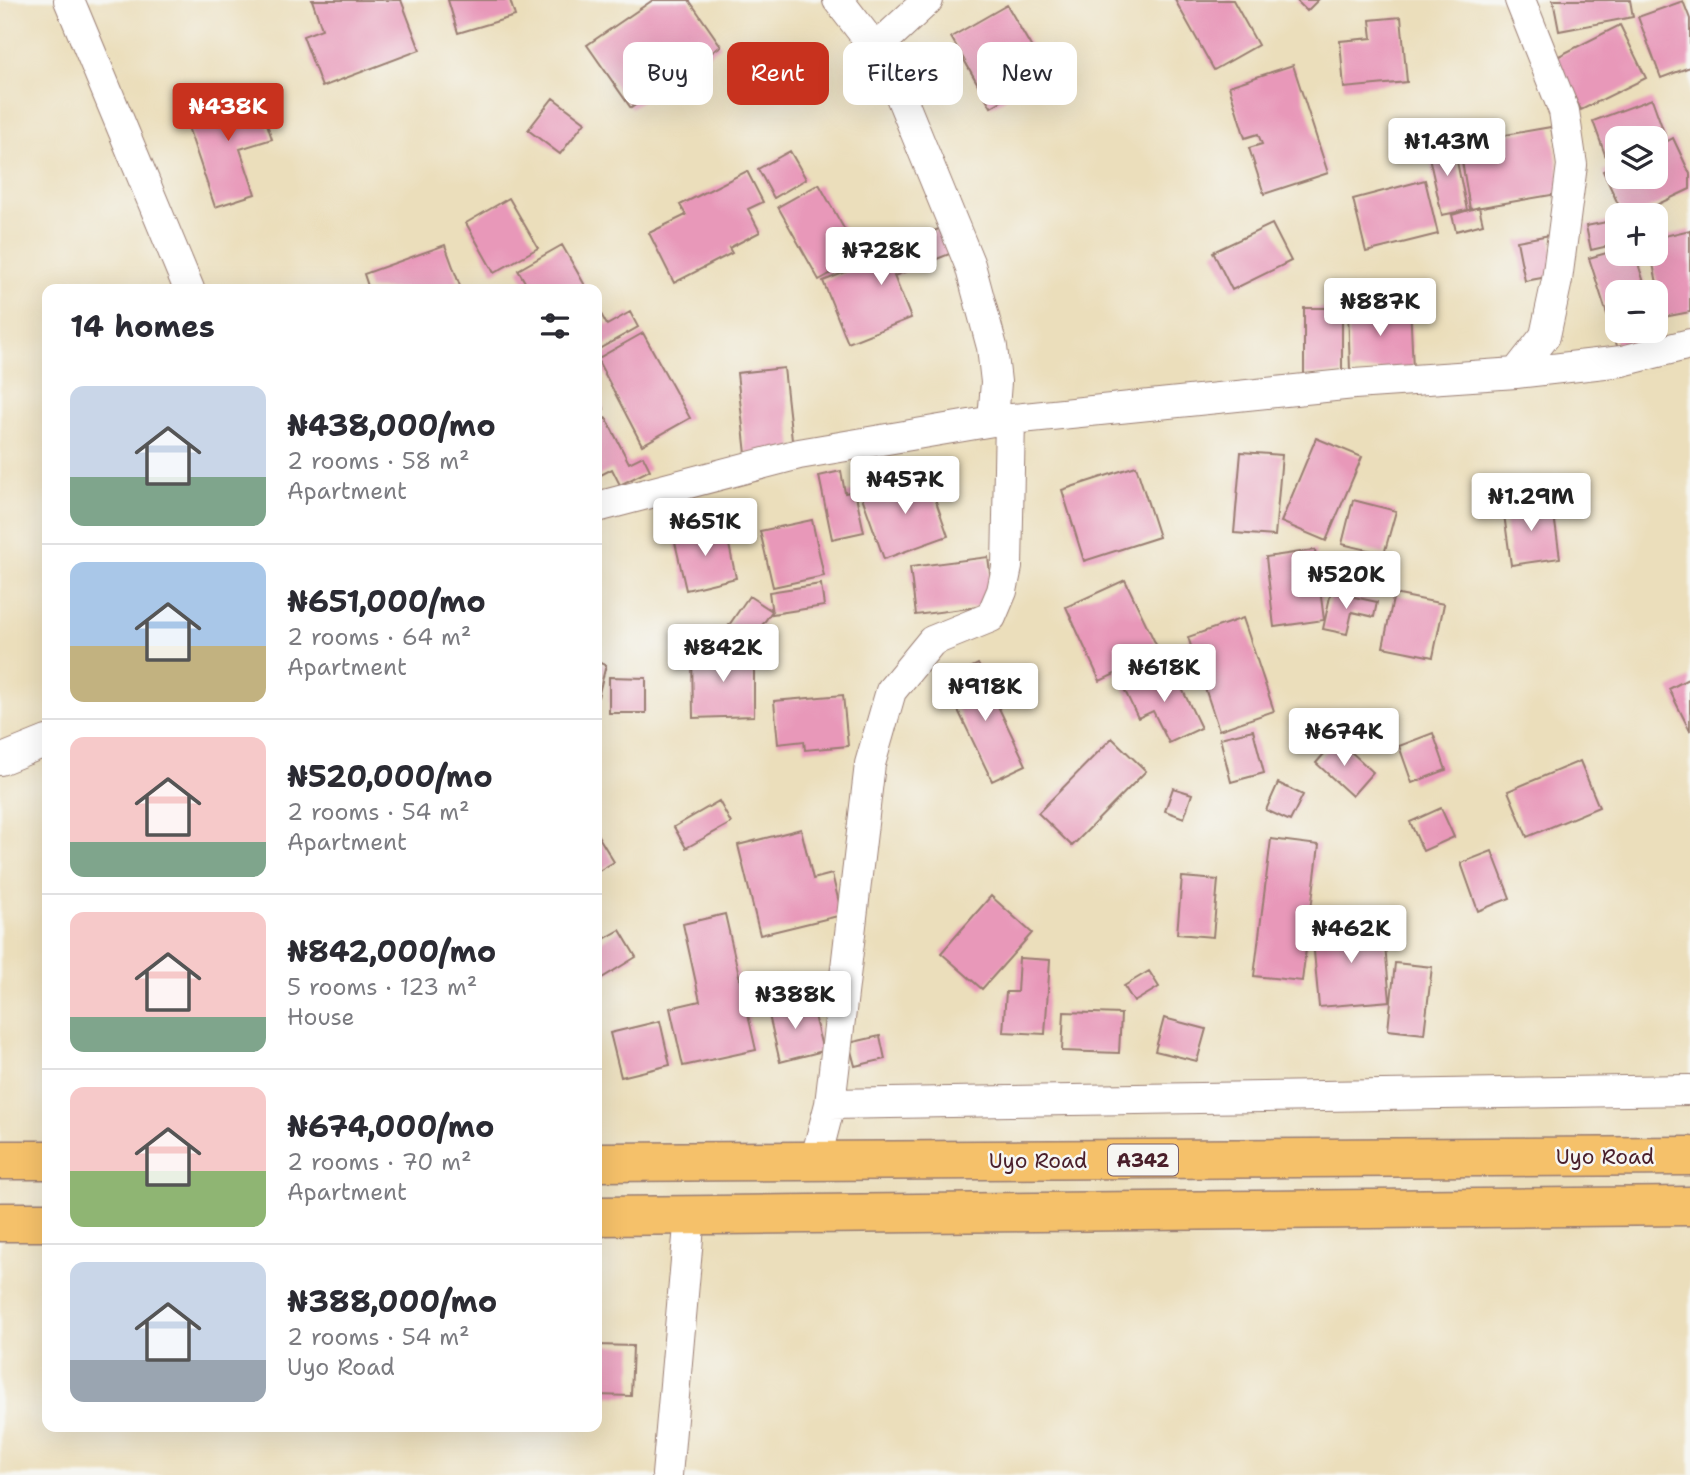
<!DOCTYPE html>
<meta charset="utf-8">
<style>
:root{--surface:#fff;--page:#f7f7f7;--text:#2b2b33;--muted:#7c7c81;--line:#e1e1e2;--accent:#c8321e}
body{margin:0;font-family:"Shantell Sans",sans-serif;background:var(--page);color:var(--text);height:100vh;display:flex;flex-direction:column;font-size:26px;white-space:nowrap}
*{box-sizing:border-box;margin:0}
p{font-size:23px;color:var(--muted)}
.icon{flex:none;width:38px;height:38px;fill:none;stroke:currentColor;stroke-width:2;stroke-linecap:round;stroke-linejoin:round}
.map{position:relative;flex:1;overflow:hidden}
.sheet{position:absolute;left:42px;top:284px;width:560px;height:1148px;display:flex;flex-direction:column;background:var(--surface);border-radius:14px;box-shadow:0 7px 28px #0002}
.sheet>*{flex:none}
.banner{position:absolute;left:623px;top:42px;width:665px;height:63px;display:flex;gap:14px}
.buttons{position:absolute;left:1605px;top:126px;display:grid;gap:14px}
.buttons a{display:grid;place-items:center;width:63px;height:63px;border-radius:14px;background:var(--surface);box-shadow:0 7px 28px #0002;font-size:35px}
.price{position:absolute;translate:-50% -60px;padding:0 16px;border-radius:7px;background:#fff;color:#222;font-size:23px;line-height:46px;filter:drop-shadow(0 2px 4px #0008)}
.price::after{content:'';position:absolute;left:50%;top:42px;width:21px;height:16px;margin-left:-10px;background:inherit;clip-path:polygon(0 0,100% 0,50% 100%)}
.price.selected{background:var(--accent);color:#fff}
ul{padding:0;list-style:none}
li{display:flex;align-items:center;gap:21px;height:175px;padding:0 28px}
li+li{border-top:2px solid var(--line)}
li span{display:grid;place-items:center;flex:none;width:196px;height:140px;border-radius:14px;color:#555}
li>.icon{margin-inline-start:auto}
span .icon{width:84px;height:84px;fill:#fffc;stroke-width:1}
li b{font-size:30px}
h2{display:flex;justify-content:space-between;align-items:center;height:84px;padding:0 28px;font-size:30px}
.chip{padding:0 24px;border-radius:14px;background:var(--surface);box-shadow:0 7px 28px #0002;font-size:24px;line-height:63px}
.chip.selected{background:var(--accent);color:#fff}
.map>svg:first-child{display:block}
.building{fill:#e898b9}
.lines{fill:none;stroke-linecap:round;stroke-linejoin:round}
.minor-casing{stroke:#9a7e73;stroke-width:32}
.trunk-casing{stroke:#9a7e73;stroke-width:41}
.minor{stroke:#fff;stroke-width:30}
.trunk{stroke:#f5c16b;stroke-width:38}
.labels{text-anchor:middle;stroke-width:5;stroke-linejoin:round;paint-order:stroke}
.shield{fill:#f6f6f2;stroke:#7e6067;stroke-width:2}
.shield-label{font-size:19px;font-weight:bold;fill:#4a1f2b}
.street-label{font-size:21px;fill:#4a1f2b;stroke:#f6f6f2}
</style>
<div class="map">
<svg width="1690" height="1475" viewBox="0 0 1690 1475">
<rect width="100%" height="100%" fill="#f6f6f2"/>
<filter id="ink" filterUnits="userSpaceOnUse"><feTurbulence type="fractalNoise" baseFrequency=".0143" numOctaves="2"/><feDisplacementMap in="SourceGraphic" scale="14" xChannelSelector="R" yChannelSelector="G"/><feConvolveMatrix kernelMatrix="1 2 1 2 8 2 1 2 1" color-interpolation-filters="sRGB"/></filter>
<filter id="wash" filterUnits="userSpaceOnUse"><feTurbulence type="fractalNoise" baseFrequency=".00686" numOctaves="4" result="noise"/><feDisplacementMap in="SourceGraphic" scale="28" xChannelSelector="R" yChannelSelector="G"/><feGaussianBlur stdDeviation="1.57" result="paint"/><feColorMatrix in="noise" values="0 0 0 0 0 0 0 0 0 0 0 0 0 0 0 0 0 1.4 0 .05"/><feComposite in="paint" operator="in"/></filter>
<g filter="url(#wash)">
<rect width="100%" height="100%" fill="#ebdebb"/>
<g id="blocks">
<!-- building -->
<path class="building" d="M312 0H401L420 50 322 87 303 36 322 29Z
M448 0H510L515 16 458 33Z
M653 0H689L721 46 631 108 587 45Z
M1175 0H1233L1258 45 1214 70Z
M1296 0H1318L1307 11Z
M1553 0H1630L1633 17 1559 31Z
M1683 1 1690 19V67L1661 78 1638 17Z
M1007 5 1047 74 991 107 951 37Z
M1401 17 1407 82 1344 88 1340 41 1372 38 1370 20Z
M1620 25 1646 78 1581 110 1555 58Z
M1293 65 1328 173 1264 194 1249 148 1262 144 1258 134 1245 138 1229 86Z
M255 88 272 139 240 149 255 194 215 207 183 112Z
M553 98 585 122 560 154 528 130Z
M1652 99 1666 138 1656 142V138H1617V157L1607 160 1593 121Z
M1551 127 1563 193 1470 209 1459 143Z
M1673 138 1690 174V189L1635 215H1623L1603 171 1617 165V177H1656V147Z
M1453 142 1467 210 1442 215 1427 148Z
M790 151 806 179 774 198 758 169Z
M747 171 763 202 748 209 760 232 729 248 732 253 674 283 649 233 686 215 680 205Z
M1425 180 1438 234 1366 252 1353 199Z
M819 184 860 257 819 280 778 207Z
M509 198 538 248 494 273 466 223Z
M1479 207 1483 224 1456 231 1452 215Z
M1617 220V244L1591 250 1586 226Z
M1272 224 1291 261 1232 290 1213 252Z
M941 228 952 253 894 276 911 318 848 343 823 281 891 254 889 250Z
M1690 230V312L1664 317 1651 254H1656V238Z
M1550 235 1558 275 1525 281 1517 241Z
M445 245 461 289H369L364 274Z
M562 245 587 289H529L518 270Z
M1617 250V254H1635L1647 292H1617V331H1656V320L1662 339 1619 352 1589 258Z
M1410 305 1413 369 1350 371 1348 308Z
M597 307 607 325 630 312 638 327 597 350Z
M1304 308H1342V374H1304Z
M643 333 690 418 642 445 597 359Z
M784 368 793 449 746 454 737 373Z
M597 391 604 409 597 412Z
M606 418 629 463 643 456 650 470 620 485 612 469 597 477V423Z
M1316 438 1362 457 1326 541 1281 522Z
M1241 452 1282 455 1275 536 1234 533Z
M1136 466 1159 537 1084 561 1062 490Z
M841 471 845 493 855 491 864 532 832 539 819 476Z
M926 473 948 536 884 559 862 497Z
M1353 500 1396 511 1384 554 1342 544Z
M1552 501 1560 558 1511 565 1503 507Z
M812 520 824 576 773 587 760 531Z
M725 526 736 578 686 590 674 538Z
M1315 550 1324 620 1274 627 1266 557Z
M988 557 994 605 916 615 910 567Z
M1125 580 1160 653 1100 681 1066 607Z
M821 584 824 606 772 614 769 592Z
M1331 592 1377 602 1374 617 1352 612 1347 634 1323 629Z
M1394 594 1444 604 1433 657 1383 647Z
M749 596 772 611 747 647 725 631Z
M1243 618 1274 711 1219 730 1188 637Z
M754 650V716L693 718 692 651Z
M597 662 606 665 598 697H597Z
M978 664 1026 765 992 781 944 681Z
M1171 666 1201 728 1169 743 1153 711 1138 718 1124 689Z
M609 677 646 678V713H609Z
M1690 678V731L1669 689Z
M843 695 848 746 805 750 804 741 778 744 774 701Z
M1253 730 1264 773 1231 782 1220 738Z
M1433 733 1446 770 1412 783 1399 746Z
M1112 738 1146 771 1072 846 1038 813Z
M1337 739 1373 772 1352 796 1316 763Z
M1580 761 1599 807 1527 837 1508 791Z
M1278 783 1303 795 1290 821 1266 810Z
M1173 788 1192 794 1184 818 1165 811Z
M719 801 731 823 686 848 674 827Z
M1441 808 1454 837 1423 851 1410 822Z
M801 829 813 879 832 874 842 915 760 935 738 845Z
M597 834 614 862 597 872Z
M1271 839 1319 845 1302 981 1254 976Z
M1492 851 1510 898 1478 911 1461 863Z
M1182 877 1218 880 1213 937 1177 934Z
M991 896 1032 933 982 989 941 953Z
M725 914 756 1050 683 1066 670 1008 700 1001 683 924Z
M1383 923 1390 1001 1319 1007 1312 929Z
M620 930 636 957 597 981V943Z
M1019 958 1050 960 1045 1034 1003 1032 1006 992H1017Z
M1395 963 1432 967 1424 1034 1388 1030Z
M1149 971 1159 987 1134 1002 1124 986Z
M810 1000 823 1051 780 1062 768 1011Z
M1064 1012 1121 1014 1119 1053 1062 1051Z
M1164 1018 1206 1029 1197 1061 1155 1051Z
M660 1021 670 1065 621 1077 610 1033Z
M880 1036 885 1059 855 1066 849 1043Z
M597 1345 633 1346 631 1396 597 1395Z"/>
</g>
</g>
<g filter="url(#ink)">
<use href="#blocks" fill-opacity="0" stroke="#9a7e73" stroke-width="2"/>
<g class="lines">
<defs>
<path id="minor" d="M69 0 189 289
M838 0 888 65 970 265 992 347 996 382 993 421
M874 50 928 0
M1516 373 1545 336 1557 280 1572 165 1564 111 1520 0
M597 507 799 454 993 421 1354 384 1516 373 1622 361 1690 344
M0 760 47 741
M830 1104 1690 1090
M815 1162 830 1104 870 764 891 691 932 641 991 617 1002 591 1007 567 1010 419
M667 1475 690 1215"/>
<path id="trunk" d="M0 1160H47
M597 1162 1690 1156
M597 1216 1690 1206
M0 1222H47"/>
</defs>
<!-- minor casing -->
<use href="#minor" class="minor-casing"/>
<!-- trunk casing -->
<use href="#trunk" class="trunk-casing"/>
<!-- minor -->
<use href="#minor" class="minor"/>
<!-- trunk -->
<use href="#trunk" class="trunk"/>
</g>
</g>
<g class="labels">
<!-- shield labels -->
<rect class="shield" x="1108" y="1144.5" width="70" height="31" rx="5"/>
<g class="shield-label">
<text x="1143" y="1167">A342</text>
</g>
<!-- street labels -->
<g class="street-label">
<text x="1605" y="1164">Uyo Road</text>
<text x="1038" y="1168">Uyo Road</text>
</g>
</g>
</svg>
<div class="buttons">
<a><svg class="icon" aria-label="layers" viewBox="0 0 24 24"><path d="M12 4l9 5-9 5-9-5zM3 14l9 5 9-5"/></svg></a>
<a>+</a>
<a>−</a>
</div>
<b class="price selected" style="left:228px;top:143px">₦438K</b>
<b class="price" style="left:1447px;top:178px">₦1.43M</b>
<b class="price" style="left:881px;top:287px">₦728K</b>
<b class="price" style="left:1380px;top:338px">₦887K</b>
<b class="price" style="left:905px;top:516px">₦457K</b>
<b class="price" style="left:1531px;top:533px">₦1.29M</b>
<b class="price" style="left:705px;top:558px">₦651K</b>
<b class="price" style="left:1346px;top:611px">₦520K</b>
<b class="price" style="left:723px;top:684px">₦842K</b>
<b class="price" style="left:1164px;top:704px">₦618K</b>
<b class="price" style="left:985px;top:723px">₦918K</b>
<b class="price" style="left:1344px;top:768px">₦674K</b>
<b class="price" style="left:1351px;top:965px">₦462K</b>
<b class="price" style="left:795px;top:1031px">₦388K</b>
<div class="banner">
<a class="chip">Buy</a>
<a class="chip selected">Rent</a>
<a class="chip">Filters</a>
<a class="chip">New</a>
</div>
<section class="sheet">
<h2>14 homes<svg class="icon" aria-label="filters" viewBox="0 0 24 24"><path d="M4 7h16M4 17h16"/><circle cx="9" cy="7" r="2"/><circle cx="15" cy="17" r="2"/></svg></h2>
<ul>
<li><span style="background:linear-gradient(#c9d6e8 65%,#7fa58c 0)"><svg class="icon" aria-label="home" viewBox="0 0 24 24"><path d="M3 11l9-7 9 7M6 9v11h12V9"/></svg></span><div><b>₦438,000/mo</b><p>2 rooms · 58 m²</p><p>Apartment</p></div></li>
<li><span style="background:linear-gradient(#a9c7e8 60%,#c2b280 0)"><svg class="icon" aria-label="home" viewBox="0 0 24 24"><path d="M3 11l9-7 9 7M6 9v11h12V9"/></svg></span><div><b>₦651,000/mo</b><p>2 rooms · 64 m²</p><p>Apartment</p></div></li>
<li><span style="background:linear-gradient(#f6c9c9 75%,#7fa58c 0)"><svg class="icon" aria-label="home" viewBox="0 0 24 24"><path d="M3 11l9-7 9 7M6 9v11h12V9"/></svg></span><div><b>₦520,000/mo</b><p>2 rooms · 54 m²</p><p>Apartment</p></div></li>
<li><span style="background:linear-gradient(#f6c9c9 75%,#7fa58c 0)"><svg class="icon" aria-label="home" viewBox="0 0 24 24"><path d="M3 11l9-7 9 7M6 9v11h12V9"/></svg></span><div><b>₦842,000/mo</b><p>5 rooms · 123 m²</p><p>House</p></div></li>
<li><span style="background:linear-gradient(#f6c9c9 60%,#8fb573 0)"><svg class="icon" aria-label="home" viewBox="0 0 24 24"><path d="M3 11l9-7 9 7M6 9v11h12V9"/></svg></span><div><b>₦674,000/mo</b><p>2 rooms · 70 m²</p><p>Apartment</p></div></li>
<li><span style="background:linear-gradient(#c9d6e8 70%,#9aa5b1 0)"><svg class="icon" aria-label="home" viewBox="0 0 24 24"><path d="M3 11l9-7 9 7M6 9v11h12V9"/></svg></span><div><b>₦388,000/mo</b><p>2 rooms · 54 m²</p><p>Uyo Road</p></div></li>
</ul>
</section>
</div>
